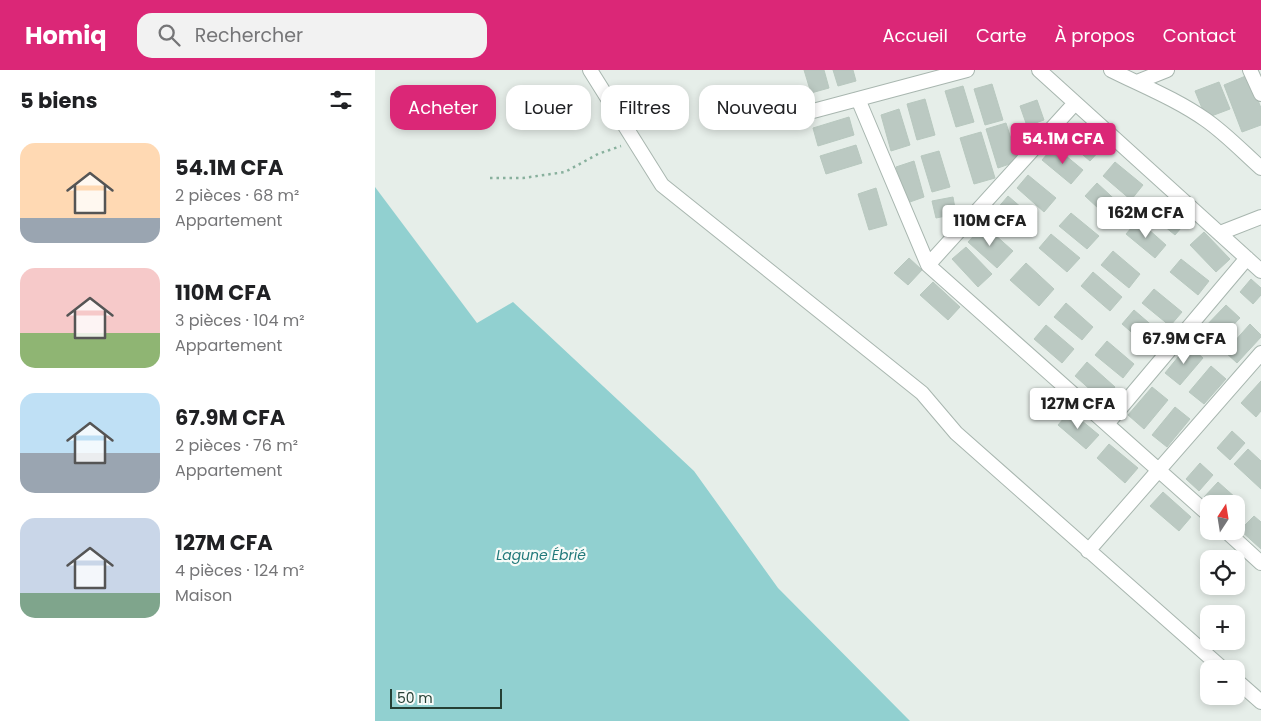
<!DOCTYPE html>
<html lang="fr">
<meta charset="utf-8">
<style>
:root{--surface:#fff;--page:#f2f2f2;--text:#202124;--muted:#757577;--accent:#db2777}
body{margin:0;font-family:Poppins,sans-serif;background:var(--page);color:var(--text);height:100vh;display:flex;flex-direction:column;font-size:19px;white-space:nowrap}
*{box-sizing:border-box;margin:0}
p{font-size:16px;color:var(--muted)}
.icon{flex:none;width:28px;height:28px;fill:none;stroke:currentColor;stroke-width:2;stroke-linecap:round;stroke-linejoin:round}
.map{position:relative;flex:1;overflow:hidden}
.side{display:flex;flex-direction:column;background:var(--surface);width:375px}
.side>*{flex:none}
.top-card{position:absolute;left:15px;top:15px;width:475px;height:45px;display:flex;gap:10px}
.needle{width:32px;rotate:12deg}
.buttons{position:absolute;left:825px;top:425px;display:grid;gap:10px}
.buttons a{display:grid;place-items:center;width:45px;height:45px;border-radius:10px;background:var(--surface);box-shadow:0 2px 8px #0003;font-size:25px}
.scale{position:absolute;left:15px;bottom:12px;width:112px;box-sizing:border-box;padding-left:5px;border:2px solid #254035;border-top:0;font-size:14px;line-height:18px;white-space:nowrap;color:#254035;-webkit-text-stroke:4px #f7fbf8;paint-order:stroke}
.price{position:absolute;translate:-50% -42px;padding:0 11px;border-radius:5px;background:#fff;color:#222;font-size:16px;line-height:32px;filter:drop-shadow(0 1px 2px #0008)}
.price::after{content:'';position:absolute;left:50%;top:30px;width:15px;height:11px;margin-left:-8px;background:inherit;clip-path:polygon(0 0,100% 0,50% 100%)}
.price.active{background:var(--accent);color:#fff}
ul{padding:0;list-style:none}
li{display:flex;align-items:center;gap:15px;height:125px;padding:0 20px}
li span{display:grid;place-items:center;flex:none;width:140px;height:100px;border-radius:15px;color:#555}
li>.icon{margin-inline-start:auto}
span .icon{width:60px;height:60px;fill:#fffc;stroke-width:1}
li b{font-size:21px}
h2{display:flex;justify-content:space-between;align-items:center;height:60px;padding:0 20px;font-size:21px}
.tag{padding:0 18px;border-radius:15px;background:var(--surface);box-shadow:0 2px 8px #0003;font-size:18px;line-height:45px}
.tag.active{background:var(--accent);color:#fff}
header{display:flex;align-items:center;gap:30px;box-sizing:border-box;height:70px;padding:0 25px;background:var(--accent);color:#fff}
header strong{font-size:24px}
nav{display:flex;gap:28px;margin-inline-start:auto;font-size:18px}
.search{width:350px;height:45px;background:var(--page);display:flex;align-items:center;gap:12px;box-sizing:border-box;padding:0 18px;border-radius:15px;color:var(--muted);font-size:19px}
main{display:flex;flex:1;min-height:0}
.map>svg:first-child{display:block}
.water{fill:#91d0d0}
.building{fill:#bbc9c2;stroke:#b8c8bf}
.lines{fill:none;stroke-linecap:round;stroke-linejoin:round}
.street-casing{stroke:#a8b6af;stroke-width:16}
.path{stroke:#88b09d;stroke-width:2.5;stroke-dasharray:2.5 4;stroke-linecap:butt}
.street{stroke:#fff;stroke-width:14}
.labels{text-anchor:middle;stroke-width:4.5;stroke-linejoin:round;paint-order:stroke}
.water-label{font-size:14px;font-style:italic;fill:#21797a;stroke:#f7fbf8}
</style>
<header>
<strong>Homiq</strong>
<div class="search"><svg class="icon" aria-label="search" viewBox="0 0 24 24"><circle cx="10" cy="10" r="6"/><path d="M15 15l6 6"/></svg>Rechercher</div>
<nav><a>Accueil</a><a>Carte</a><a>À propos</a><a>Contact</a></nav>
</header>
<main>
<section class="side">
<h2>5 biens<svg class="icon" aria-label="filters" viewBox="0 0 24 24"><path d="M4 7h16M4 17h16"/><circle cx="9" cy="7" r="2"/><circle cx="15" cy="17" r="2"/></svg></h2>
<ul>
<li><span style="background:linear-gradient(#ffd9b3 75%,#9aa5b1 0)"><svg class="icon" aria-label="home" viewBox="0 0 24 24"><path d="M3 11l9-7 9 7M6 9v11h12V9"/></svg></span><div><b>54.1M CFA</b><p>2 pièces · 68 m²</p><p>Appartement</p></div></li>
<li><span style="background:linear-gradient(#f6c9c9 65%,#8fb573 0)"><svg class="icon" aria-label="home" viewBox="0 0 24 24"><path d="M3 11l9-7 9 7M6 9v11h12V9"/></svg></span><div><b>110M CFA</b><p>3 pièces · 104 m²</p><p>Appartement</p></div></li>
<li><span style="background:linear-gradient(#bfe0f5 60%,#9aa5b1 0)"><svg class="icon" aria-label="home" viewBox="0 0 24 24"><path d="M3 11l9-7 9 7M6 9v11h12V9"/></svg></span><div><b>67.9M CFA</b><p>2 pièces · 76 m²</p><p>Appartement</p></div></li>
<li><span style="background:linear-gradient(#c9d6e8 75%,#7fa58c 0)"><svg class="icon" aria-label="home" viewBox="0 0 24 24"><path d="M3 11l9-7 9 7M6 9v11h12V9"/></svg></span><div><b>127M CFA</b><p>4 pièces · 124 m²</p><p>Maison</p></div></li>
</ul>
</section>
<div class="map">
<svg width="886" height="651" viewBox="0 0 886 651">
<rect width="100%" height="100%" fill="#e6eee9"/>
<!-- water -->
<path class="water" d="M0 117 102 253 138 232 319 401 403 518 535 651H0Z"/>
<!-- building -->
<path class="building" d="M429 0H449L454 18 436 23Z
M458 0H478L481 11 463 16Z
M873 5 886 38V55L867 62 849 15Z
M844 12 855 39 831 48 820 21Z
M617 14 628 50 610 55 599 19Z
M588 16 599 52 581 57 570 21Z
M550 29 560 65 542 70 532 34Z
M662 30 669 50 652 56 645 36Z
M524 39 535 75 516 81 506 45Z
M474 47 479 65 443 76 438 58Z
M631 53 643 91 623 98 611 59Z
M699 55 727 78 715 91 688 68Z
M606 62 620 108 599 114 585 68Z
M481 75 487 93 451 104 445 86Z
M679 76 708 100 696 114 667 90Z
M564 81 575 117 557 122 546 86Z
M539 91 549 127 532 133 521 97Z
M740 92 768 115 756 130 728 106Z
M653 105 681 128 669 142 642 118Z
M722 113 749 138 737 151 710 126Z
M501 118 512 155 494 160 483 124Z
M633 126 662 151 650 165 621 140Z
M578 127 581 144 561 148 557 131Z
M784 128 812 151 800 165 772 142Z
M696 143 724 166 712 179 684 156Z
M763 150 791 175 780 188 751 164Z
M609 155 638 181 622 198 593 172Z
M829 162 855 189 841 202 815 175Z
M676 164 705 188 692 202 664 178Z
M591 177 617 204 603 217 577 189Z
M738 181 765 204 754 218 726 195Z
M534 188 547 200 533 215 519 203Z
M806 189 834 211 823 225 795 202Z
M651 193 679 219 664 236 635 210Z
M718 202 747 227 735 241 706 216Z
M876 209 886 218V225L878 234 865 222Z
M558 212 585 237 573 250 545 225Z
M779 219 807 242 795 256 767 233Z
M691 233 718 257 707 270 679 247Z
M851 235 865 248 841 273 827 260Z
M759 240 788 265 776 279 747 254Z
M875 254 886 265V267L862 293 850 282Z
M671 255 699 279 687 293 659 269Z
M732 271 759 294 748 308 720 285Z
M813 275 828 288 805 315 790 303Z
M712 292 740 317 728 331 700 306Z
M836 296 851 309 829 334 814 322Z
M886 311V341L881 347 866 333Z
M777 317 793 330 769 359 753 345Z
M800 337 815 349 792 377 777 365Z
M695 341 724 365 711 379 683 355Z
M857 361 870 373 855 390 842 378Z
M734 374 763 398 750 413 722 388Z
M873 379 886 391V419L859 394Z
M825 393 838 405 824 421 811 409Z
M843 412 870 436 861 446V434H837L829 427Z
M788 422 816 447 804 461 775 436Z
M879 446 886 452V479L865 460Z"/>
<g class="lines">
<defs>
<path id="street" d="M215 0 287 115 547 323 581 363 848 599
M664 0 886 201
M736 0C768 16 801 29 831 50 851 64 868 82 886 98
M875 0 886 24
M762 12 792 0
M483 29 553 195 834 445
M423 45 592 0
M845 163 886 147
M553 195 700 33
M732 354 872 188
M851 461 886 493
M713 481 886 283
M861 610 886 632"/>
</defs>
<!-- street casing -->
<use href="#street" class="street-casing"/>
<!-- path -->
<path class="path" d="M115 108H148L190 102 223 84 246 76"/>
<!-- street -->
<use href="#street" class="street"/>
</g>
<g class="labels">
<!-- water labels -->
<g class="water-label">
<text x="166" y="490">Lagune Ébrié</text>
</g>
</g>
</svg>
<div class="buttons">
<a><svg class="needle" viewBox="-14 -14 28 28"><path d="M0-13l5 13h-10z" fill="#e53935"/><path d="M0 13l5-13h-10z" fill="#757577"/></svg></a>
<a><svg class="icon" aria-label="locate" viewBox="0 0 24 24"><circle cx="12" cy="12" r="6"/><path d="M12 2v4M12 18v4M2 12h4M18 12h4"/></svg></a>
<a>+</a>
<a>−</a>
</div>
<div class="scale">50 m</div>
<b class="price active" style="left:688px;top:95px">54.1M CFA</b>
<b class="price" style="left:771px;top:169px">162M CFA</b>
<b class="price" style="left:615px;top:177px">110M CFA</b>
<b class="price" style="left:809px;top:295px">67.9M CFA</b>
<b class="price" style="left:703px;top:360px">127M CFA</b>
<div class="top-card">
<a class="tag active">Acheter</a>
<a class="tag">Louer</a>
<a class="tag">Filtres</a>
<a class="tag">Nouveau</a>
</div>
</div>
</main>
